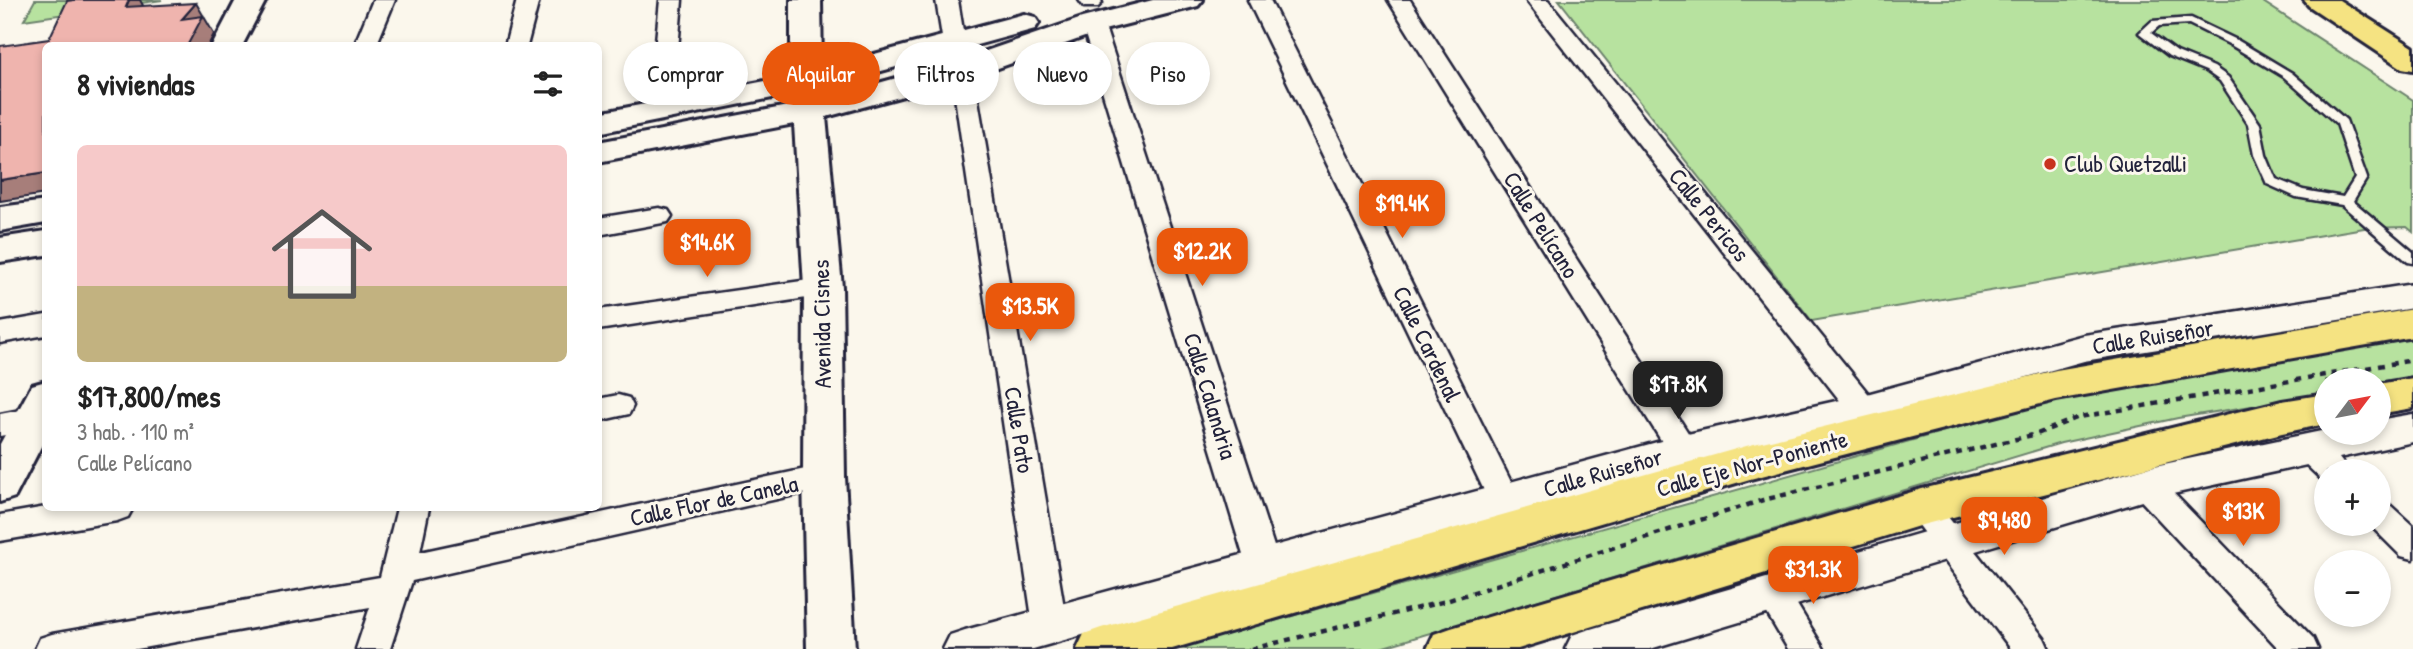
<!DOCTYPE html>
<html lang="es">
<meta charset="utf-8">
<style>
:root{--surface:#fff;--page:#f6f6f6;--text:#222;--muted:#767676;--line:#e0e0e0;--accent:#ea580c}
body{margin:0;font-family:"Patrick Hand",sans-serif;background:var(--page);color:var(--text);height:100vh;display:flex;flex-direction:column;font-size:26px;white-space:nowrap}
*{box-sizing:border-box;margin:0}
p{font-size:23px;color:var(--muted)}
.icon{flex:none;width:38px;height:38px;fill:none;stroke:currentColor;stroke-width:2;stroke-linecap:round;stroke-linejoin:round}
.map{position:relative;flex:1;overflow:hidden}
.sheet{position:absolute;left:42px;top:42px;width:560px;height:469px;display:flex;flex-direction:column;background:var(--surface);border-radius:10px;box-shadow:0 4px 10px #0003}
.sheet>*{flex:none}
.top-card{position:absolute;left:623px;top:42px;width:665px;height:63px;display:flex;gap:14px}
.needle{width:46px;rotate:58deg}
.controls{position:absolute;left:2314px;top:368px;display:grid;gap:14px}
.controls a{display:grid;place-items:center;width:77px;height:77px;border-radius:50%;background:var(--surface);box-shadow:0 4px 10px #0003;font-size:35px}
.price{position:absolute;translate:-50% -60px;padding:0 16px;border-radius:14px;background:var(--accent);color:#fff;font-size:23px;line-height:46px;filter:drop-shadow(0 2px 4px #0008)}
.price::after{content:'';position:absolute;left:50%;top:42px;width:21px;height:16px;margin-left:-10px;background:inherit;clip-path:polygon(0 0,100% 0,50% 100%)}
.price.selected{background:#222;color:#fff}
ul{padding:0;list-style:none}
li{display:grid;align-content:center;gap:14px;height:371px;padding:0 35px}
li+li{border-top:2px solid var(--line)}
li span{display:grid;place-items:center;height:217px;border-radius:10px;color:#555}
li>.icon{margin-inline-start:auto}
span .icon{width:126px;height:126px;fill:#fffc;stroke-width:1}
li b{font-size:30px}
h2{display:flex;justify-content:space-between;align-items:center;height:84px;padding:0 35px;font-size:30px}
.pill{padding:0 24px;border-radius:32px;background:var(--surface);box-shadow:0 4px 10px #0003;font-size:24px;line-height:63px}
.pill.selected{background:var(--accent);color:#fff}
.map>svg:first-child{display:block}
.green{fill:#b7e29f;stroke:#6c826d;stroke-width:2}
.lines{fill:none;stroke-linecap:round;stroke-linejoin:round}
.service-casing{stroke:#22223b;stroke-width:5}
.minor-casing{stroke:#22223b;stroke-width:5}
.tertiary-casing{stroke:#22223b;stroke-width:5}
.secondary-casing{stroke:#22223b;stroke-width:6}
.primary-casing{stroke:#22223b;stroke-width:6}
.path{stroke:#22223b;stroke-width:4.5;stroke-dasharray:6 6;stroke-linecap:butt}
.service{fill:#fbf7ec;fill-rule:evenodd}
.minor{fill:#fbf7ec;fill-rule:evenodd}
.tertiary{fill:#fbf7ec;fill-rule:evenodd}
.secondary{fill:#fbf7ec;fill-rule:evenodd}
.primary{fill:#f5e382;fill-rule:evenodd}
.shaded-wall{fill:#a77e7a;stroke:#22223b;stroke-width:2}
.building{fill:#efb4ae;stroke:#22223b;stroke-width:2}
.poi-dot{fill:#c8321e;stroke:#fbf7ec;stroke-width:2.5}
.labels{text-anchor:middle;stroke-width:6;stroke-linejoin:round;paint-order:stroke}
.poi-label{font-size:24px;fill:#22223b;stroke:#fbf7ec;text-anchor:start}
.street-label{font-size:24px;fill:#22223b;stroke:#fbf7ec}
</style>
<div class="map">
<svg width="2413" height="649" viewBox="0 0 2413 649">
<rect width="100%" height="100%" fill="#fbf7ec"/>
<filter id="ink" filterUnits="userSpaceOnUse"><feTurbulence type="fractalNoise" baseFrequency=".0143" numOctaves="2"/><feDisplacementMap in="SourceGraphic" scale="14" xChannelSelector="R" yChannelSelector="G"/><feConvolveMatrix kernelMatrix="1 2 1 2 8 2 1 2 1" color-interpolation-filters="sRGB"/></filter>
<g filter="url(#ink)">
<!-- green -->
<path class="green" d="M35 0H162L24 20Z
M1559 0H2260L2413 100V232L2407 227 2364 228 1812 321Z
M2413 338V378L2378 384V380H2326V394L2178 418 2061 443 1377 649H1175L2012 412 2166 375Z"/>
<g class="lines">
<defs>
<path id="service" d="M2191 18 2237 40 2292 73 2346 120 2367 178 2353 201 2413 252V263L2408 262 2342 205 2296 197 2267 184 2254 155 2248 124 2220 81 2206 71 2169 56 2139 33 2152 21ZM2189 24 2229 44 2284 77 2337 124 2355 178 2343 197 2303 190 2276 179 2266 155 2260 124 2228 77 2214 67 2177 52 2151 33 2159 26Z"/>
<path id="minor" d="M373 0H395L376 46H354Z
M517 0H539L527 46H505Z
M660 0H682L673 112 669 117H653L649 112Z
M936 0H958L965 43 962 48H946L943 43Z
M1079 0H1101L1102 3 1098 7H1084Z
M1248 0H1270L1520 500 1515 509 1504 513 1493 509Z
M1388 0H1410L1694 442 1698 450 1694 458 1683 462 1672 458Z
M1526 0H1548L1889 419 1893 427 1889 435 1878 438 1867 435Z
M1093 18 1101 19 1104 24 1281 568 1276 578 1264 582 1252 578 1247 568 1082 24 1085 19Z
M962 63 970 65 973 70 1067 625 1062 636 1050 640 1038 636 1033 625 951 70 954 65Z
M659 208 668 210 672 216 668 222 598 235V218Z
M823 278 833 280 837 287 833 294 598 330V310Z
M46 315V335L0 343V323Z
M618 395 629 398 633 406 629 414 598 421V399Z
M46 405V427L0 436V414Z
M2308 436C2324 441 2340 456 2348 471H2326V481L2322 480 2297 456 2293 448 2297 440Z
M824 465 835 468 840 477 835 486 412 581 390 649H356L370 607 137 649H35L40 638 52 634 380 577 397 508H429L420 552Z
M2145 472 2156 475 2313 638 2318 649H2279L2134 493 2129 484 2134 475Z
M1922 494 1933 498 2044 638 2049 649H2011L1911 516 1906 507 1911 498Z
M2378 500 2389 504 2413 526V559L2401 556 2368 523H2378Z
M46 507 133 508 128 517 117 521 0 541V515Z
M1772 579 1784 583 1824 649H1788L1755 593 1760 583Z"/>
<path id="tertiary" d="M2413 284V308L2084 361 1863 423 1683 465 1033 649H943L950 635 965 630 1683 435 1863 395 2084 335Z
M2413 414V442L2145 500 1650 649H1565L1572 635 1587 630 2145 468 2326 430V432H2378V420Z"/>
<path id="secondary" d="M236 0H266L242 46H212Z
M791 0H821L822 68 1024 14 1035 17 1039 23 1035 29 823 87 824 98 951 63 1082 18 1153 0H1203L1198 6 1104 30 973 77 826 117 842 287 845 477 855 649H807L803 477 804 287 794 124 598 162V142L793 105 792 94 598 133V113L791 76Z
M46 201V223L0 231V207Z
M46 231V255L0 262V238Z
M46 381V437L15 497 0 502V444L32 385Z"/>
<path id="primary" d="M2304 0H2339L2413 47V70L2402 68 2309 6Z
M2413 309V337L2056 400 1750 479 1172 649H1077L1084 634 1101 628 1750 445 2056 370Z
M2413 378V408L2378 414V384Z
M2326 394V424L2282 433 1922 525 1518 649H1427L1434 634 1451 628 1922 489 2282 401Z"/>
</defs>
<!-- service casing -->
<use href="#service" class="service-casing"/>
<!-- minor casing -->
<use href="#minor" class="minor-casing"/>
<!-- tertiary casing -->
<use href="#tertiary" class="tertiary-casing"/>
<!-- secondary casing -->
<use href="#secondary" class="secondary-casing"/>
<!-- primary casing -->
<use href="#primary" class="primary-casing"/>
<!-- path -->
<path class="path" d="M1251 649 1446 601 1763 500 2037 434 2079 417 2413 360"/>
<!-- service -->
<use href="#service" class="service"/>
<!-- minor -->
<use href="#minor" class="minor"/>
<!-- tertiary -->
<use href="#tertiary" class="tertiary"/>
<!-- secondary -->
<use href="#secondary" class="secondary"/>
<!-- primary -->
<use href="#primary" class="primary"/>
</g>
<!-- shaded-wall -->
<path class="shaded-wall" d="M129 0H140L145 9 126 7Z
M196 3 214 34 208 46H187L182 19Z
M46 173V194L0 201V180Z"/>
<!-- building -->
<path class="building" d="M74 0H129L126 7 196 3 182 19 203 16 187 46H46V173L0 180V46L49 39 67 1Z"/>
</g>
<!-- markers -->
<circle class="poi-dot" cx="2050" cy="164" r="7"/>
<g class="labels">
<!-- poi labels -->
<g class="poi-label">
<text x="2064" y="172">Club Quetzalli</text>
</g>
<!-- street labels -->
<g class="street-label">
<text transform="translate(1709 215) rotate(51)" y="8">Calle Pericos</text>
<text transform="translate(1541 225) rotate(58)" y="8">Calle Pelícano</text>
<text transform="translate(822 324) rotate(-91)" y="8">Avenida Cisnes</text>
<text transform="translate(2153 337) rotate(-9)" y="8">Calle Ruiseñor</text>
<text transform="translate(1427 344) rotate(64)" y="8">Calle Cardenal</text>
<text transform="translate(1210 396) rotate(73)" y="8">Calle Calandria</text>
<text transform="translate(1019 430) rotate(81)" y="8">Calle Pato</text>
<text transform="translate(1752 464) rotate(-15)" y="8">Calle Eje Nor-Poniente</text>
<text transform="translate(1603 473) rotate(-16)" y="8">Calle Ruiseñor</text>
<text transform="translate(714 501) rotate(-12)" y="8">Calle Flor de Canela</text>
</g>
</g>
</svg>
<div class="controls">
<a><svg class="needle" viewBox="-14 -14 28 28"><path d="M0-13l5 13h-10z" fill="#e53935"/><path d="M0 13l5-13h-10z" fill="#767676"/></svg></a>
<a>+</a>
<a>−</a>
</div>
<b class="price" style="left:1402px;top:240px">$19.4K</b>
<b class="price" style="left:707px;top:279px">$14.6K</b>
<b class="price" style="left:1202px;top:288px">$12.2K</b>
<b class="price" style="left:1030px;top:343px">$13.5K</b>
<b class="price selected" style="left:1678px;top:421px">$17.8K</b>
<b class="price" style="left:2243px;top:548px">$13K</b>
<b class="price" style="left:2004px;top:557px">$9,480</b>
<b class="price" style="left:1813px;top:606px">$31.3K</b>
<div class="top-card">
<a class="pill">Comprar</a>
<a class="pill selected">Alquilar</a>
<a class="pill">Filtros</a>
<a class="pill">Nuevo</a>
<a class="pill">Piso</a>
</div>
<section class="sheet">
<h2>8 viviendas<svg class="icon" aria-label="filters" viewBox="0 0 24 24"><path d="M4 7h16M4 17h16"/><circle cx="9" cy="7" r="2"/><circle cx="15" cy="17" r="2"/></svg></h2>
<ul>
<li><span style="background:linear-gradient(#f6c9c9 65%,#c2b280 0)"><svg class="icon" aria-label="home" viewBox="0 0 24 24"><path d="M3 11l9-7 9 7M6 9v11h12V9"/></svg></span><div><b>$17,800/mes</b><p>3 hab. · 110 m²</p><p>Calle Pelícano</p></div></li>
</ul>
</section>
</div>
